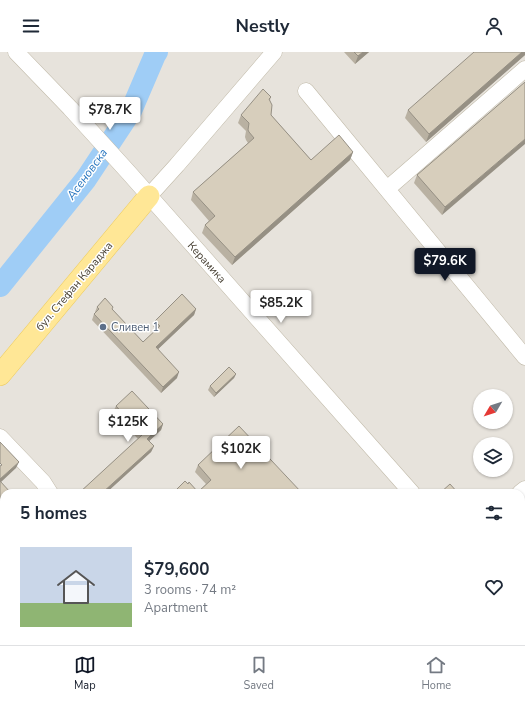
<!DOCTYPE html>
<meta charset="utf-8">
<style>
:root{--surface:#fff;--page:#f2f2f3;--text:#1f2937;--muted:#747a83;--line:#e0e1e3;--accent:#111827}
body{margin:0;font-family:"Nunito Sans",sans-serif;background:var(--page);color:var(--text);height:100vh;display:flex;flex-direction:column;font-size:15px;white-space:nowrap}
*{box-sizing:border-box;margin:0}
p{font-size:13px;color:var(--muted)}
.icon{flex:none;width:22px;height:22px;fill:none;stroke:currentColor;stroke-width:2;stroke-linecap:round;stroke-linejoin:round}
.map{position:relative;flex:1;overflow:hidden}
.drawer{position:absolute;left:0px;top:437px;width:525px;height:156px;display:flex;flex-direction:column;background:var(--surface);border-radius:12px 12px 0 0;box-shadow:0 1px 3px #0004}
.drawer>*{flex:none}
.needle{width:26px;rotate:231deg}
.tools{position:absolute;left:473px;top:337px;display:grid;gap:8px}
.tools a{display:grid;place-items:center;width:40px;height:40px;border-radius:50%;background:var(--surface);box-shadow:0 1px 3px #0004;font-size:20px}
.price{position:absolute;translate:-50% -34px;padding:0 9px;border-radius:4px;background:#fff;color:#222;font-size:13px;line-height:26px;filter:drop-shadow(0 1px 2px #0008)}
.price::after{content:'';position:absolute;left:50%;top:24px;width:12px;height:9px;margin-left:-6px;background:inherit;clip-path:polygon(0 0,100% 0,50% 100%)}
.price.current{background:var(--accent);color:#fff}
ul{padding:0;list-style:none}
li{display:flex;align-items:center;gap:12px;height:100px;padding:0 20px}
li span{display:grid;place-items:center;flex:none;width:112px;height:80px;border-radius:0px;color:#555}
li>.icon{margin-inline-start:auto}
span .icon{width:48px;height:48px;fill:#fffc;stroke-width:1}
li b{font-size:17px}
h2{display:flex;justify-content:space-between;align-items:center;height:48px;padding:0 20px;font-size:17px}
header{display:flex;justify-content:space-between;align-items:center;height:52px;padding:0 20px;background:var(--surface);font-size:18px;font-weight:700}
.menu{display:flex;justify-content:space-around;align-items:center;height:56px;border-top:1px solid var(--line);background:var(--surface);font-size:11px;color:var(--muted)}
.menu a{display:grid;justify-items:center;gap:2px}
.menu .current{color:var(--accent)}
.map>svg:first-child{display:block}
.industrial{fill:#e7e3dc;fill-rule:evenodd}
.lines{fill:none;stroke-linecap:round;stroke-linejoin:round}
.river{stroke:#9fcdf6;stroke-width:22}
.minor-casing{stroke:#c1baa9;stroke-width:17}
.major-casing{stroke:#edcb5d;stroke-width:22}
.minor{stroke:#fff;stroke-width:16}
.major{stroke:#ffe796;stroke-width:21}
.wall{fill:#b9b1a2}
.shaded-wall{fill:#969084}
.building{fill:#d7cebc;stroke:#969084}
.service-dot{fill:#5c6f8a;stroke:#fff;stroke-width:1.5}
.labels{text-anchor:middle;stroke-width:3;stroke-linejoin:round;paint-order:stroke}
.street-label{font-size:11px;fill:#494235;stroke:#fff}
.service-label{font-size:11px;fill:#4e5e75;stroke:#fff;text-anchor:start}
.water-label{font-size:12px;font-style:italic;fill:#2574be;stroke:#fff}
</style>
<header><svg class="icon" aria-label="menu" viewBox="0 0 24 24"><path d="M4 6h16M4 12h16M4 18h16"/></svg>Nestly<svg class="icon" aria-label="person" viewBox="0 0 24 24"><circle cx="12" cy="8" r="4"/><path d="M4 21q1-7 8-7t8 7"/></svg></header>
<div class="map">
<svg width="525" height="593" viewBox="0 0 525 593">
<rect width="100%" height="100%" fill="#f5f2e7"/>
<!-- industrial -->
<path class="industrial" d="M0 0H525V593H0ZM480 344H506V370H480ZM480 392H506V418H480ZM4 441H521V589H4Z"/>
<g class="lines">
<!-- river -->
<path class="river" d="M0 234 86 127 131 59 155 3 157 0"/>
<defs>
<path id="minor" d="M16 0 70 56 129 121 412 441
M306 39 525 305
M387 137 525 17
M149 144 177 113 274 0
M0 385 43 430 50 441
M520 441 525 437
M521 563 525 568
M338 593 339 589"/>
<path id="major" d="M0 323 149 144"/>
</defs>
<!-- minor casing -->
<use href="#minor" class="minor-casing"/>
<!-- major casing -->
<use href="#major" class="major-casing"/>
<!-- minor -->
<use href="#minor" class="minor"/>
<!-- major -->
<use href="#major" class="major"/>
</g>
<!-- wall -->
<path class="wall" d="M344 0H369L355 12Z
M525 0V3L426 90 405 66 408 58Z
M525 30 442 163 414 131 417 123Z
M271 45 270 48 271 63 311 108 353 100 350 108 232 213 202 181 205 173 209 169 191 148 193 140 248 91 246 88 245 85 246 79 238 71 241 63Z
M97 255 112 258 143 290 156 278 153 274 155 269 196 257 194 263 158 297 177 326 161 341 92 268 94 262 95 261V260Z
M236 322 234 326 214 345 208 338 210 334Z
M116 354 163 372 161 378 149 389 154 394 151 400 106 441H79L138 387 113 360Z
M198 413 302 441H173L188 432 198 440 206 432 195 420Z
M525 469V505L521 501V472Z
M31 589H194L190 593H35Z"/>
<!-- shaded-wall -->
<path class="shaded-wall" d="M363 0H369L355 12 358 4Z
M522 0H525V3L426 90 429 82Z
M525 87V92L442 163 445 155Z
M353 100 350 108 232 213 235 205Z
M196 257 194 263 154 301 156 295Z
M179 320 177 326 161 341 163 335Z
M236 322 234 326 214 345 216 341Z
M163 372 161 378 145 393 147 387Z
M154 394 151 400 106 441H102Z
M19 410 16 416 0 431V427Z
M4 457V461L0 465V461Z
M189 589H194L190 593H185Z"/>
<!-- building -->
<path class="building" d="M354 0H363L358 4Z
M474 0H522L429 82 408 58Z
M525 30V87L445 155 417 123Z
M263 37 271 45 269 47 272 53 271 63 311 108 339 83 353 100 235 205 205 173 215 164 193 140 254 86 249 80 248 78 249 71 241 63Z
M182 242 196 257 156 295 179 320 163 335 94 262 99 257 97 255 105 246 113 255 112 257 143 290 160 274 155 269Z
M229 315 236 322 216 341 210 334Z
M132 339 163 372 147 387 154 394 102 441H79L142 383 116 354Z
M239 374 302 441H173L185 429 188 432 189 430 198 440 211 428 198 413Z
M0 390 19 410 0 427V414L2 413 0 411Z
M0 429 11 441H4V457L0 461Z
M450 432 458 441H440Z
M525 469V495L521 490V472Z
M40 589H189L185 593H44Z
M355 589H368L373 593H351Z"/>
<!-- markers -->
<circle class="service-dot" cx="103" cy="275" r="4"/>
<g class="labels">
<!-- street labels -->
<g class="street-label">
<text transform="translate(207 210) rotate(48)" y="4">Керамика</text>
<text transform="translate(74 234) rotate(-50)" y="4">бул. Стефан Караджа</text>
</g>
<!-- service labels -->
<g class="service-label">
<text x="111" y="279">Сливен 1</text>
</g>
<!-- water labels -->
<g class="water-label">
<text transform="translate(87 122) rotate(-54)" y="4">Асеновска</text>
</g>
</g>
</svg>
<div class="tools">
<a><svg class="needle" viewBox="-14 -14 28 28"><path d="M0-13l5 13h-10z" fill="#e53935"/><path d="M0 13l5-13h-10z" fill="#747a83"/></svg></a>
<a><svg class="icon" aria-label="layers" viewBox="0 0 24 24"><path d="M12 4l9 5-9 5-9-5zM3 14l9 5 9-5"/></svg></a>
</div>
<b class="price" style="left:110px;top:79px">$78.7K</b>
<b class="price current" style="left:445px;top:230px">$79.6K</b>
<b class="price" style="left:281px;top:272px">$85.2K</b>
<b class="price" style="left:128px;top:391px">$125K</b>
<b class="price" style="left:241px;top:418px">$102K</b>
<section class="drawer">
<h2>5 homes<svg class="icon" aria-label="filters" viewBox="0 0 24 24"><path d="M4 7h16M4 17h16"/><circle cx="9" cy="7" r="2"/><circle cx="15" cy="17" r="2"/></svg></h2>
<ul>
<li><span style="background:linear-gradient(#c9d6e8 70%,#8fb573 0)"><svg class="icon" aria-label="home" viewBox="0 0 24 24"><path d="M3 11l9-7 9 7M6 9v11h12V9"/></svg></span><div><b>$79,600</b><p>3 rooms · 74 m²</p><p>Apartment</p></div><svg class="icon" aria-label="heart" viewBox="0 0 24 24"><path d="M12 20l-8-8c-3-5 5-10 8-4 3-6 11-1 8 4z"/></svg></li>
</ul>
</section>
</div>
<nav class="menu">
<a class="current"><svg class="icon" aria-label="map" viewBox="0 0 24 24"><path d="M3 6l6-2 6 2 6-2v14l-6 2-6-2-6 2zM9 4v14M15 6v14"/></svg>Map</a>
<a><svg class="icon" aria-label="saved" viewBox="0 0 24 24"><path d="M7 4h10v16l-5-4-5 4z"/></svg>Saved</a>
<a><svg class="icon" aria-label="home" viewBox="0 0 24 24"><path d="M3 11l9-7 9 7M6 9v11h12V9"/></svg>Home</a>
</nav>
